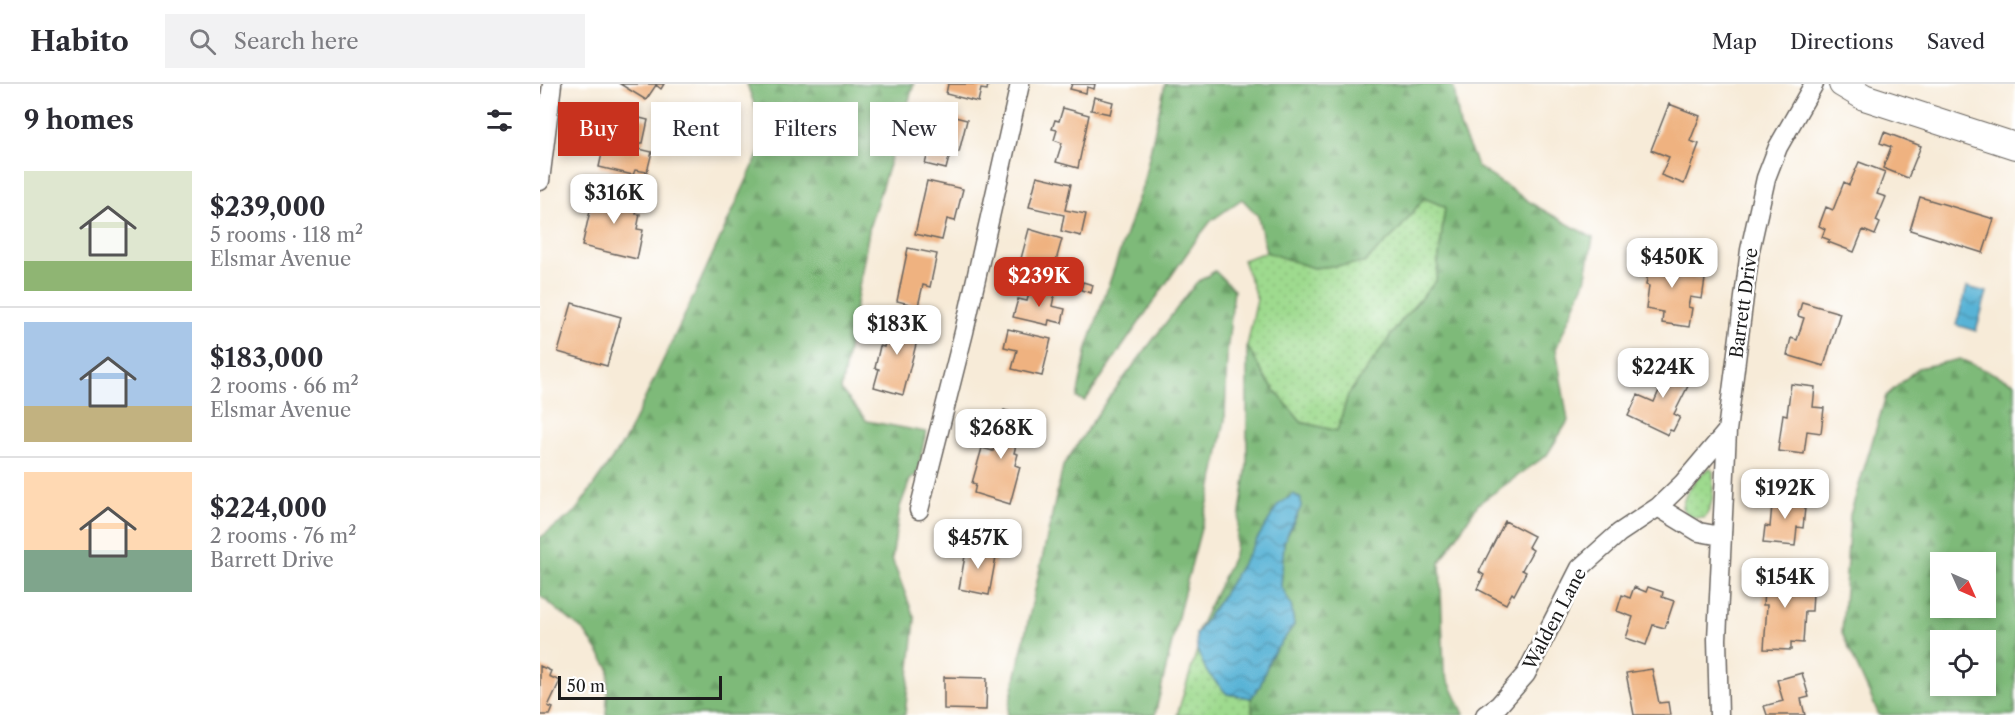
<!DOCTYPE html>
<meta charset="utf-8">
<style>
:root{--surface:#fff;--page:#f2f2f3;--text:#2b2b33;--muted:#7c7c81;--line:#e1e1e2;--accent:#c8321e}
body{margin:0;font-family:"Libre Caslon Text",serif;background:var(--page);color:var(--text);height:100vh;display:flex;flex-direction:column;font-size:22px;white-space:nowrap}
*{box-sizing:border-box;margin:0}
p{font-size:20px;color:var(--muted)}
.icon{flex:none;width:33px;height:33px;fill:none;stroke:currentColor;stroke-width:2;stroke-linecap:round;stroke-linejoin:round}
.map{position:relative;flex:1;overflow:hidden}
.drawer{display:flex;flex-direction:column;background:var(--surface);width:540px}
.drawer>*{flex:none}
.hud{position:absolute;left:18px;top:18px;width:570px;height:54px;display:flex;gap:12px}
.needle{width:39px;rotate:135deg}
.fabs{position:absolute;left:1390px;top:468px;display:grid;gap:12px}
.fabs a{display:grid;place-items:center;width:66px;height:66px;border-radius:0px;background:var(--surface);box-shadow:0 3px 9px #0003;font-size:30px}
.scale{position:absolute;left:18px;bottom:15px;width:164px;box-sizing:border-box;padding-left:6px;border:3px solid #1c1c1c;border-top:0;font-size:16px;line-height:21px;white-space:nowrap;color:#1c1c1c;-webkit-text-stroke:4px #fff;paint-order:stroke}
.price{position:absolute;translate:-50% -51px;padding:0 14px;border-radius:12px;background:#fff;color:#222;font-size:20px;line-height:39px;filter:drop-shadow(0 2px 3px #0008)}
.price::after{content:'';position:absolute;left:50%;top:36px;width:18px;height:14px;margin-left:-9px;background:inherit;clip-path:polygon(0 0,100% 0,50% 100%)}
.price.selected{background:var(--accent);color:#fff}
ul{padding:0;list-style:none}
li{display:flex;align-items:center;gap:18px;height:150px;padding:0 24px}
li+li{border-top:2px solid var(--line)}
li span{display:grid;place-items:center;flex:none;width:168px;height:120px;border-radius:0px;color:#555}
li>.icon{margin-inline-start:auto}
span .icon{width:72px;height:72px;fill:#fffc;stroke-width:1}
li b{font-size:26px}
h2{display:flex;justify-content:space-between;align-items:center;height:72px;padding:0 24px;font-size:26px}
.chip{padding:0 21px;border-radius:0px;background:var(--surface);box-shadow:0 3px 9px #0003;font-size:21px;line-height:54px}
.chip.selected{background:var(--accent);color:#fff}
header{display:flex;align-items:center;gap:36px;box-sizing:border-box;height:84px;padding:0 30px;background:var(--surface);border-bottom:2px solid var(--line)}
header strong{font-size:28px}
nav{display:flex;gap:33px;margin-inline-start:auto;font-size:21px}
.search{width:420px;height:54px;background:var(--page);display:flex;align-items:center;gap:15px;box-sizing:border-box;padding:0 21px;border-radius:0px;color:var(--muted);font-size:22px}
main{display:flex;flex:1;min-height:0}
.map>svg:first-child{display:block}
.grass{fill:url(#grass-dots);stroke:#5d7b55;stroke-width:1.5}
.forest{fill:url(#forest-firs);stroke:#4d6b4a;stroke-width:1.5;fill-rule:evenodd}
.water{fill:url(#water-waves);stroke:#3a6879;stroke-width:1.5}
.building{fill:#efb280}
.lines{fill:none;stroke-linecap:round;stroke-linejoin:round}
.street-casing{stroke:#69645e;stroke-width:21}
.secondary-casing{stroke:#69645e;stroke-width:28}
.street{stroke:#fff;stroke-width:18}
.secondary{stroke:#fff;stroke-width:26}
.labels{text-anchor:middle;stroke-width:5;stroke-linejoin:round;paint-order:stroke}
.street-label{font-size:18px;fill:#1c1c1c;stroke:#fff}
</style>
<header>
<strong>Habito</strong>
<div class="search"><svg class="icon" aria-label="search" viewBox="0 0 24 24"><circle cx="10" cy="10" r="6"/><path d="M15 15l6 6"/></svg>Search here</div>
<nav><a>Map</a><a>Directions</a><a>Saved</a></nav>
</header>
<main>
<section class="drawer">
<h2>9 homes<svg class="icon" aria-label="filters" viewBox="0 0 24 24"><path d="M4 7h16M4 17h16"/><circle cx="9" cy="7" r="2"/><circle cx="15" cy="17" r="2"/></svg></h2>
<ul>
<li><span style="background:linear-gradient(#dfe7d0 75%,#8fb573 0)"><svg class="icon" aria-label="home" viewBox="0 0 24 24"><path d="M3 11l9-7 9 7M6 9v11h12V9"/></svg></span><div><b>$239,000</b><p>5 rooms · 118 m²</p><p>Elsmar Avenue</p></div></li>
<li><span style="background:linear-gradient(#a9c7e8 70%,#c2b280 0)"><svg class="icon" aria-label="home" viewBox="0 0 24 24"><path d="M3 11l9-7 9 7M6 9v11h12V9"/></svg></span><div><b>$183,000</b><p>2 rooms · 66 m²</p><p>Elsmar Avenue</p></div></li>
<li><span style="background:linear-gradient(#ffd9b3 65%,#7fa58c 0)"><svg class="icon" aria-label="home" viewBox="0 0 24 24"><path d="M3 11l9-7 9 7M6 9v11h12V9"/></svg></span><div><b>$224,000</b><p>2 rooms · 76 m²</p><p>Barrett Drive</p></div></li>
</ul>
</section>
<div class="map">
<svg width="1475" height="631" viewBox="0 0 1475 631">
<defs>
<pattern id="grass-dots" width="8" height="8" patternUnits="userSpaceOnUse" patternTransform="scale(1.5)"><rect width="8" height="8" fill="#9eda8e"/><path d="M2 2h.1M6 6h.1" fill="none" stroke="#88ba7a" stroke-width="1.8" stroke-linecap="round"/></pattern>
<pattern id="forest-firs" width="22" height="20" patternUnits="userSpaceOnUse" patternTransform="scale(1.5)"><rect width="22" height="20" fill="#7eba79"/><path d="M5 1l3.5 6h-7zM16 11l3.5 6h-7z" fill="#6c9f68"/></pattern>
<pattern id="water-waves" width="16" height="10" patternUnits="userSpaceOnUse" patternTransform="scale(1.5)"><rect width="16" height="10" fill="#59b3d6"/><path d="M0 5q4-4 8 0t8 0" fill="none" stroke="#4991ad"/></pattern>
</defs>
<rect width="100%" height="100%" fill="#fff"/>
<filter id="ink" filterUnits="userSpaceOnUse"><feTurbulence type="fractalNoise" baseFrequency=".0167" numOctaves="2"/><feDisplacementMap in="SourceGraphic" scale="12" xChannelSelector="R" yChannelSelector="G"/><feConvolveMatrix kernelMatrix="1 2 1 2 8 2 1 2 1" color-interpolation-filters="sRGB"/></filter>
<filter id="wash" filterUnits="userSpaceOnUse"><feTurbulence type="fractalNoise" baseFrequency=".008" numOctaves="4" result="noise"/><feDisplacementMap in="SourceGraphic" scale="24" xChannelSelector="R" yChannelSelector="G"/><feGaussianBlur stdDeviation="1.35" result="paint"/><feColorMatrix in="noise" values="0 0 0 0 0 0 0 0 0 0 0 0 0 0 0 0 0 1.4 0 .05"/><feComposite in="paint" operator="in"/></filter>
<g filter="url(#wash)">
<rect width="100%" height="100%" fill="#f7ebd8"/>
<!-- grass -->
<path class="grass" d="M884 113 905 123 896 197 862 236 808 311 797 347 761 338 726 295 707 262 717 215 703 176 726 168 773 184 824 179 859 146Z
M1170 384 1173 387C1173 403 1175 421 1164 434L1148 433 1142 423C1145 408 1157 391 1170 384Z
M657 566 667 588 687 610 711 614 713 631H637Z"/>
<!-- forest -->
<path class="forest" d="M207 0H374L330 141 301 306 327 337 386 348 377 390 370 396 360 423 352 475 375 535 365 631H66L69 584 45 548 0 512V454L35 428 85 356 149 222 226 54Z
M625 0H908L914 4 920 43 938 83 996 122 1053 154 1045 197 1016 265 1028 337 1007 371 938 420 900 478 904 587 924 630 923 631H713L711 614 720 602 730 574 754 541 751 521 741 502 744 458 761 423 681 514 656 550 694 471 707 380V262L726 295 761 338 797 347 808 311 862 236 896 197 905 123 884 114 859 146 824 179 773 184 726 168 718 132 702 115 671 137 656 156 545 317 537 314 547 264 603 100Z
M675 187 694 206 687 269 685 336 671 407 642 516 615 631H467L523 382 565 319 656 199Z
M1420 275 1475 299V631H1339L1302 549 1310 431 1346 312 1378 284ZM1446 478V524H1401V478ZM1446 556V602H1401V556Z"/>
<!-- water -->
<path class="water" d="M1427 203 1447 208 1436 247 1416 241Z
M754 410 761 415V423L744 458 741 502 751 521 754 541 730 574 720 602 711 614 687 610 667 588 657 566 656 550 681 514 738 421Z"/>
<g id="blocks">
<!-- building -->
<path class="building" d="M80 0H124L121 5 116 1 106 16Z
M408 0H448L447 6 441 5 438 18 406 10Z
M532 0H555L554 5 547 3 546 9 530 5Z
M554 13 573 18 570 30 551 26Z
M1129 20 1160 32 1150 57 1159 60 1144 100 1121 91 1129 73 1111 66Z
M523 24 549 31 538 84 516 78 522 59 514 56 517 46 512 45 515 36 519 37Z
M79 29 108 36 103 59H100L99 65 112 68 107 88 95 86 93 91 59 83 67 47 74 49Z
M403 30 427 36 419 68 411 66 406 85 385 80 391 58 395 59Z
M181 43 191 50 186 57 176 50Z
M1344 48 1381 62 1368 94 1343 84 1351 63 1340 59Z
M1319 78 1345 88 1337 110 1346 113 1336 137 1340 139 1335 151 1323 146 1314 168 1288 158 1290 156 1282 153 1285 145 1279 142 1286 123 1293 126 1304 98 1309 101Z
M497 92 531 100 525 126 546 130 541 152 521 147 524 131 489 123Z
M387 97 423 105 415 137 407 135 402 156 375 150Z
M55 105 99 115 96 130H100L97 145 103 146 97 175 42 162Z
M1380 113 1454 135 1443 169 1370 146Z
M489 145 522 155 512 191 479 182Z
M368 164 397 170 390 203 383 201 378 222 357 217Z
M1111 169 1149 174 1147 192 1165 195 1162 215 1150 213 1148 223 1152 224 1149 243 1122 239 1123 228 1106 225 1109 202 1106 201Z
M543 198 553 201 551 209 541 206Z
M491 202 515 208 512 222 525 225 522 239 509 236 508 241 473 233 478 215 487 217Z
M1262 218 1300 229 1284 282 1247 271 1251 254 1257 256 1264 234 1258 232Z
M32 219 81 233 67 282 18 268Z
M351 234 381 241 363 311 334 303 339 285 335 284 340 262 344 263Z
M468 245 511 255 502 292 472 285 477 266 464 263Z
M1131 279 1154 290 1134 330 1140 333 1133 347 1130 346 1128 351 1088 332 1098 311 1114 318 1121 302 1111 297 1119 280 1129 284Z
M1251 300 1275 303 1273 323 1284 324 1281 349 1267 347 1264 370 1238 367 1243 330 1247 331Z
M464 326 491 334 486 355 478 353 474 369 478 370 475 381 480 383 470 420 434 409 436 400 432 399 442 364 453 367Z
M1233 410 1266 414 1263 444 1257 443 1255 462 1223 459 1225 442 1230 443Z
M965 437 994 452 988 463 993 466 982 486 986 488 974 511 972 509 966 520 937 505 944 491 939 488Z
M427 461 457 467 449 511 419 505Z
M1225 488 1266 490 1265 507 1273 508 1272 527H1265L1263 559 1251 558V566L1224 565 1227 521H1223Z
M1094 503 1106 508 1108 503 1123 508 1122 513 1134 517 1125 544 1113 541 1106 561 1086 554 1093 533 1077 527 1082 511 1090 514Z
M0 582 11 587 9 592 20 597 8 622 13 624 10 631H0Z
M1112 585 1119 619 1128 618 1130 631H1094L1086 589Z
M1262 589 1269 613 1261 615 1265 631H1227L1224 622 1243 617 1237 596Z
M404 593 447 594 446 626 404 625Z"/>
</g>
</g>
<g filter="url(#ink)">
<use href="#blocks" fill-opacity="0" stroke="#69645e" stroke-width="1.5"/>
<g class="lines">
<defs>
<path id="street" d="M0 97 12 0
M1118 423 1159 448 1181 452
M379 426 424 248 480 0
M945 631 959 621 986 590 1040 484 1079 449 1118 423 1143 399 1187 347
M1179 631 1177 555 1187 347 1210 166 1226 94 1238 63 1274 0"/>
<path id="secondary" d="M1302 0 1324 13 1475 62"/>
</defs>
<!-- street casing -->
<use href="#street" class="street-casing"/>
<!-- secondary casing -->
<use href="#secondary" class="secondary-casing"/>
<!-- street -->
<use href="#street" class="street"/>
<!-- secondary -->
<use href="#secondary" class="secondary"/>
</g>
</g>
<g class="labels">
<!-- street labels -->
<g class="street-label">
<text transform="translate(1204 219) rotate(-82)" y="6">Barrett Drive</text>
<text transform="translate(1015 535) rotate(-62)" y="6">Walden Lane</text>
</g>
</g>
</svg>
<div class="fabs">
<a><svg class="needle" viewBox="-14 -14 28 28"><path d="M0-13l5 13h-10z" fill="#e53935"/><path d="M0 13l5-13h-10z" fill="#7c7c81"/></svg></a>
<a><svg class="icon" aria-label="locate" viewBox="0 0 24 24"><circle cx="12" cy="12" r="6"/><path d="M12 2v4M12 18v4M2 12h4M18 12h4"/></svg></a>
</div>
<div class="scale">50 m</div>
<b class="price" style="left:74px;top:141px">$316K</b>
<b class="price" style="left:1132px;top:205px">$450K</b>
<b class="price selected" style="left:499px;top:224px">$239K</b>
<b class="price" style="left:357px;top:272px">$183K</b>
<b class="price" style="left:1123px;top:315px">$224K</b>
<b class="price" style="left:461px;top:376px">$268K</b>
<b class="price" style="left:1245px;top:436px">$192K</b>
<b class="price" style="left:438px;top:486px">$457K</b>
<b class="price" style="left:1245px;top:525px">$154K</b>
<div class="hud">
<a class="chip selected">Buy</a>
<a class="chip">Rent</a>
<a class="chip">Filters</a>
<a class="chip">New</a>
</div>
</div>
</main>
